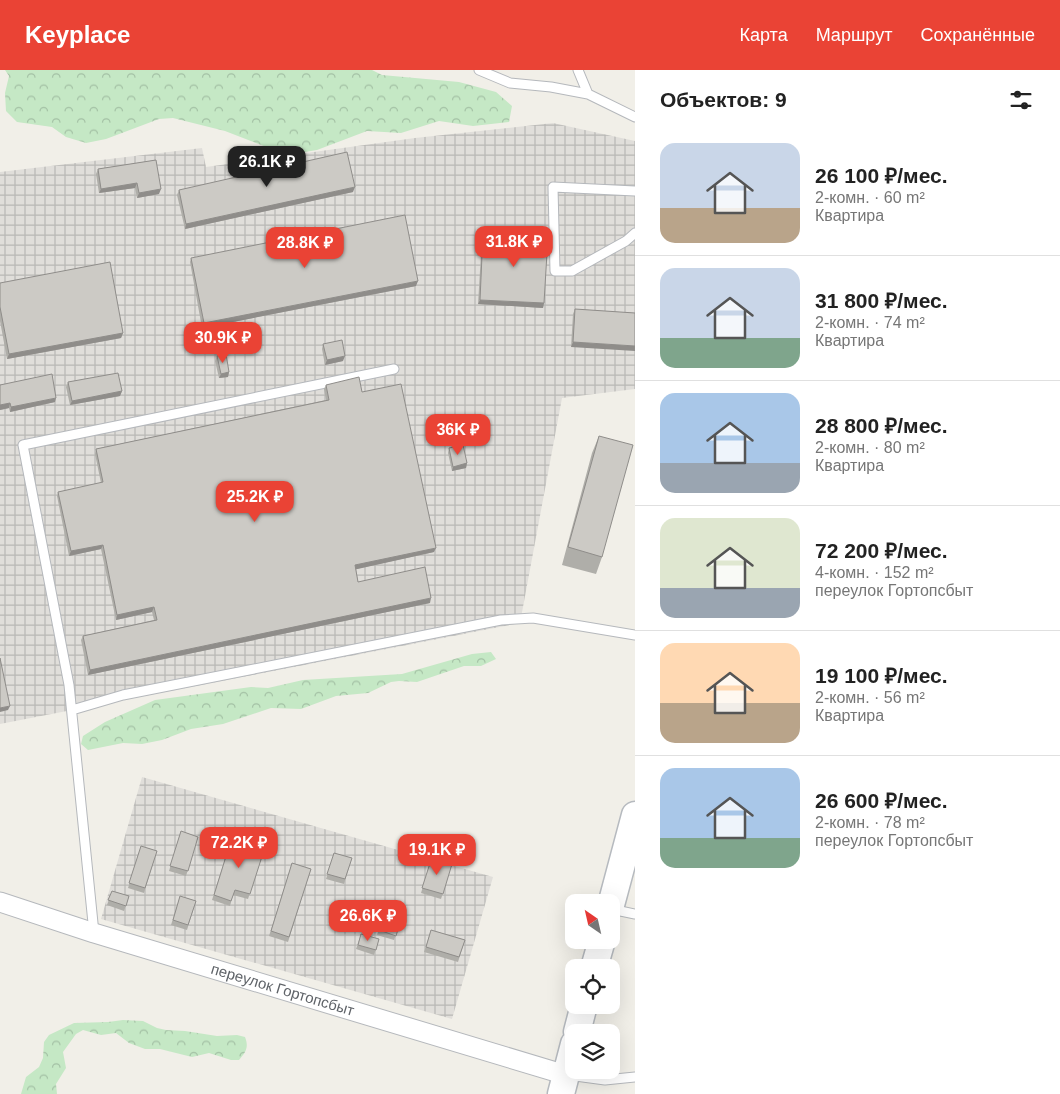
<!DOCTYPE html>
<html lang="ru">
<meta charset="utf-8">
<style>
:root{--surface:#fff;--page:#f2f2f2;--text:#222;--muted:#767676;--line:#e0e0e0;--accent:#ea4335}
body{margin:0;font-family:Helvetica,sans-serif;background:var(--page);color:var(--text);height:100vh;display:flex;flex-direction:column;font-size:19px;white-space:nowrap}
*{box-sizing:border-box;margin:0}
p{font-size:16px;color:var(--muted)}
.icon{flex:none;width:28px;height:28px;fill:none;stroke:currentColor;stroke-width:2;stroke-linecap:round;stroke-linejoin:round}
.map{position:relative;flex:1;overflow:hidden}
.panel{display:flex;flex-direction:column;background:var(--surface);width:425px}
.panel>*{flex:none}
.needle{width:32px;rotate:326deg}
.tools{position:absolute;left:565px;top:824px;display:grid;gap:10px}
.tools a{display:grid;place-items:center;width:55px;height:55px;border-radius:10px;background:var(--surface);box-shadow:0 5px 20px #0002;font-size:25px}
.price{position:absolute;translate:-50% -42px;padding:0 11px;border-radius:10px;background:var(--accent);color:#fff;font-size:16px;line-height:32px;filter:drop-shadow(0 1px 2px #0008)}
.price::after{content:'';position:absolute;left:50%;top:30px;width:15px;height:11px;margin-left:-8px;background:inherit;clip-path:polygon(0 0,100% 0,50% 100%)}
.price.current{background:#222;color:#fff}
ul{padding:0;list-style:none}
li{display:flex;align-items:center;gap:15px;height:125px;padding:0 25px}
li+li{border-top:1px solid var(--line)}
li span{display:grid;place-items:center;flex:none;width:140px;height:100px;border-radius:15px;color:#555}
li>.icon{margin-inline-start:auto}
span .icon{width:60px;height:60px;fill:#fffc;stroke-width:1}
li b{font-size:21px}
h2{display:flex;justify-content:space-between;align-items:center;height:60px;padding:0 25px;font-size:21px}
header{display:flex;align-items:center;gap:30px;box-sizing:border-box;height:70px;padding:0 25px;background:var(--accent);color:#fff}
header strong{font-size:24px}
nav{display:flex;gap:28px;margin-inline-start:auto;font-size:18px}
main{display:flex;flex:1;min-height:0}
.map>svg:first-child{display:block}
.industrial{fill:url(#industrial-grid)}
.forest{fill:url(#forest-crowns)}
.lines{fill:none;stroke-linecap:round;stroke-linejoin:round}
.lane-casing{stroke:#b5b8bc;stroke-width:11}
.street-casing{stroke:#b5b8bc;stroke-width:21}
.secondary-casing{stroke:#b6babf;stroke-width:29}
.lane{stroke:#fff;stroke-width:9}
.street{stroke:#fff;stroke-width:19}
.secondary{stroke:#fff;stroke-width:26}
.wall{fill:#afaea9}
.shaded-wall{fill:#8f8d8a}
.building{fill:#cccac5;stroke:#8f8d8a}
.labels{text-anchor:middle;stroke-width:4;stroke-linejoin:round;paint-order:stroke}
.street-label{font-size:15px;fill:#5f6368;stroke:#fff}
</style>
<header>
<strong>Keyplace</strong>
<nav><a>Карта</a><a>Маршрут</a><a>Сохранённые</a></nav>
</header>
<main>
<div class="map">
<svg width="635" height="1024" viewBox="0 0 635 1024">
<defs>
<pattern id="industrial-grid" width="8" height="8" patternUnits="userSpaceOnUse" patternTransform="scale(1.25)"><rect width="8" height="8" fill="#e0deda"/><path d="M0 4h8M4 0v8" fill="none" stroke="#b9b8b5"/></pattern>
<pattern id="forest-crowns" width="20" height="18" patternUnits="userSpaceOnUse" patternTransform="scale(1.25)"><rect width="20" height="18" fill="#c5e8c5"/><path d="M2 6a3 3 0 1 1 6 0M12 15a3 3 0 1 1 6 0" fill="none" stroke="#a3c0a4"/></pattern>
</defs>
<rect width="100%" height="100%" fill="#f1efe8"/>
<!-- industrial -->
<path class="industrial" d="M553 53 635 71V319L562 328 520 553 0 654V102L202 78 206 97 415 68Z
M142 707 493 807 452 949 101 849Z"/>
<!-- forest -->
<path class="forest" d="M5 0H372L382 5 459 12 496 22 512 36 509 52 473 56 439 51 401 63 367 61 317 80 287 85 225 61 173 48 159 49 106 69 86 73 66 67 52 57 17 52 6 41 5 23 9 6Z
M491 582 496 589 481 596H464L417 612 399 611 391 612 368 623 336 626 301 639 271 638 223 654 191 659 162 670 142 674 123 673 88 680 81 674 83 666 105 652 155 630 251 617 268 618 303 610 402 604 472 584Z
M123 950 143 951 157 958 166 960 185 961 217 966 237 965 245 967C249 977 246 982 239 990H231L209 983 192 987 160 979H145L129 973 116 963 101 965 83 960 76 964 63 982 66 998 56 1014 57 1024H21L26 1007 39 997 43 988 44 972 49 965 74 953 108 952Z"/>
<g class="lines">
<defs>
<path id="lane" d="M479 0 510 13 551 17 588 24 635 47
M578 0 588 24
M635 121 553 117 555 201H572L626 171 635 163
M72 640 123 625 501 550 533 548 635 565
M611 839 635 844
M94 863 69 615 23 375 394 299
M568 1005 605 1010 635 1007"/>
<g id="street">
<path id="s1" d="M0 832 94 863 566 1005"/>
</g>
<path id="secondary" d="M611 835 635 745
M594 898 602 870
M577 962 584 935
M561 1024 574 974"/>
</defs>
<!-- lane casing -->
<use href="#lane" class="lane-casing"/>
<!-- street casing -->
<use href="#street" class="street-casing"/>
<!-- secondary casing -->
<use href="#secondary" class="secondary-casing"/>
<!-- lane -->
<use href="#lane" class="lane"/>
<!-- street -->
<use href="#street" class="street"/>
<!-- secondary -->
<use href="#secondary" class="secondary"/>
</g>
<!-- wall -->
<path class="wall" d="M156 90 159 124 137 128 135 118 99 123 96 104 98 99Z
M179 120 353 122 185 159 177 125Z
M483 163 544 233 543 238 478 234 482 167Z
M191 188 416 216 202 258 190 192Z
M0 213 123 263 121 268 7 289 0 251Z
M575 239 635 243 571 277 573 244Z
M323 274 343 291 325 295 322 279Z
M217 286 229 302 228 307 219 308 215 291Z
M68 312 122 321 120 326 70 335 66 317Z
M0 315 55 332 10 342 9 338 0 340Z
M326 315 362 322 434 482 356 499 358 512 430 533 88 605 81 570 83 566 154 550 152 542 116 550 101 479 69 486 57 426 58 422 101 413 95 384 96 379 326 330 324 319Z
M599 366 602 487 596 504 562 495 592 383Z
M449 378 467 393 466 398 452 401 448 383Z
M181 761 198 767 186 806 169 801Z
M232 767 265 777 248 829 233 825 230 836 212 830Z
M141 776 157 781 144 823 128 818Z
M334 783 352 788 344 814 326 809Z
M432 787 452 794 441 829 421 823Z
M292 793 311 799 288 872 269 866Z
M112 821 129 826 124 841 107 835Z
M180 826 196 831 187 860 171 855Z
M386 838 403 843 394 870 377 865Z
M431 860 465 870 458 892 424 882Z
M361 864 379 869 374 885 356 879Z"/>
<!-- shaded-wall -->
<path class="shaded-wall" d="M137 113 135 118 99 123 101 119Z
M355 117 353 122 185 159 186 154Z
M161 119 159 124 137 128 139 123Z
M418 211 416 216 202 258 204 253Z
M480 230 544 233 543 238 478 234Z
M123 263 121 268 7 289 9 284Z
M573 272 635 276V281L571 277Z
M345 286 343 291 325 295 327 290Z
M229 302 228 307 219 308 221 304Z
M122 321 120 326 70 335 72 331Z
M56 328 55 332 10 342 11 337Z
M10 333 9 338 0 340V335Z
M467 393 466 398 452 401 453 397Z
M103 475 101 479 69 486 71 481Z
M436 478 434 482 353 500 355 495Z
M431 528 430 533 88 605 90 600Z
M154 537 152 542 116 550 117 545Z
M10 636 8 640 0 642V638Z"/>
<!-- building -->
<path class="building" d="M347 82 355 117 186 154 179 120Z
M156 90 161 119 139 123 137 113 101 119 98 99Z
M405 145 418 211 204 253 191 188Z
M483 163 548 166 544 233 480 230Z
M110 192 123 263 9 284 0 237V213Z
M575 239 635 243V276L573 272Z
M342 270 345 286 327 290 323 274Z
M226 284 229 302 221 304 217 286Z
M118 303 122 321 72 331 68 312Z
M52 304 56 328 11 337 10 333 0 335V315Z
M359 307 362 322 401 314 436 478 355 495 358 512 425 497 431 528 90 600 83 566 157 550 154 537 117 545 103 475 71 481 58 422 103 412 96 379 329 330 326 315Z
M599 366 633 375 602 487 568 477Z
M463 375 467 393 453 397 449 378Z
M0 588 10 636 0 638Z
M181 761 198 767 188 801 170 796Z
M232 767 265 777 250 824 235 820 231 831 214 825Z
M141 776 157 781 145 818 129 813Z
M334 783 352 788 345 809 327 804Z
M432 787 452 794 443 824 422 818Z
M292 793 311 799 289 867 271 861Z
M112 821 129 826 126 836 108 830Z
M180 826 196 831 188 855 173 850Z
M386 838 403 843 396 866 379 860Z
M431 860 465 870 459 887 426 877Z
M361 864 379 869 376 880 358 875Z"/>
<g class="labels">
<!-- street labels -->
<g class="street-label">
<text dy="5" stroke="none"><textPath href="#s1" startOffset="296">переулок Гортопсбыт</textPath></text>
</g>
</g>
</svg>
<div class="tools">
<a><svg class="needle" viewBox="-14 -14 28 28"><path d="M0-13l5 13h-10z" fill="#e53935"/><path d="M0 13l5-13h-10z" fill="#767676"/></svg></a>
<a><svg class="icon" aria-label="locate" viewBox="0 0 24 24"><circle cx="12" cy="12" r="6"/><path d="M12 2v4M12 18v4M2 12h4M18 12h4"/></svg></a>
<a><svg class="icon" aria-label="layers" viewBox="0 0 24 24"><path d="M12 4l9 5-9 5-9-5zM3 14l9 5 9-5"/></svg></a>
</div>
<b class="price current" style="left:267px;top:118px">26.1K ₽</b>
<b class="price" style="left:514px;top:198px">31.8K ₽</b>
<b class="price" style="left:305px;top:199px">28.8K ₽</b>
<b class="price" style="left:223px;top:294px">30.9K ₽</b>
<b class="price" style="left:458px;top:386px">36K ₽</b>
<b class="price" style="left:255px;top:453px">25.2K ₽</b>
<b class="price" style="left:239px;top:799px">72.2K ₽</b>
<b class="price" style="left:437px;top:806px">19.1K ₽</b>
<b class="price" style="left:368px;top:872px">26.6K ₽</b>
</div>
<section class="panel">
<h2>Объектов: 9<svg class="icon" aria-label="filters" viewBox="0 0 24 24"><path d="M4 7h16M4 17h16"/><circle cx="9" cy="7" r="2"/><circle cx="15" cy="17" r="2"/></svg></h2>
<ul>
<li><span style="background:linear-gradient(#c9d6e8 65%,#b9a48a 0)"><svg class="icon" aria-label="home" viewBox="0 0 24 24"><path d="M3 11l9-7 9 7M6 9v11h12V9"/></svg></span><div><b>26 100 ₽/мес.</b><p>2-комн. · 60 m²</p><p>Квартира</p></div></li>
<li><span style="background:linear-gradient(#c9d6e8 70%,#7fa58c 0)"><svg class="icon" aria-label="home" viewBox="0 0 24 24"><path d="M3 11l9-7 9 7M6 9v11h12V9"/></svg></span><div><b>31 800 ₽/мес.</b><p>2-комн. · 74 m²</p><p>Квартира</p></div></li>
<li><span style="background:linear-gradient(#a9c7e8 70%,#9aa5b1 0)"><svg class="icon" aria-label="home" viewBox="0 0 24 24"><path d="M3 11l9-7 9 7M6 9v11h12V9"/></svg></span><div><b>28 800 ₽/мес.</b><p>2-комн. · 80 m²</p><p>Квартира</p></div></li>
<li><span style="background:linear-gradient(#dfe7d0 70%,#9aa5b1 0)"><svg class="icon" aria-label="home" viewBox="0 0 24 24"><path d="M3 11l9-7 9 7M6 9v11h12V9"/></svg></span><div><b>72 200 ₽/мес.</b><p>4-комн. · 152 m²</p><p>переулок Гортопсбыт</p></div></li>
<li><span style="background:linear-gradient(#ffd9b3 60%,#b9a48a 0)"><svg class="icon" aria-label="home" viewBox="0 0 24 24"><path d="M3 11l9-7 9 7M6 9v11h12V9"/></svg></span><div><b>19 100 ₽/мес.</b><p>2-комн. · 56 m²</p><p>Квартира</p></div></li>
<li><span style="background:linear-gradient(#a9c7e8 70%,#7fa58c 0)"><svg class="icon" aria-label="home" viewBox="0 0 24 24"><path d="M3 11l9-7 9 7M6 9v11h12V9"/></svg></span><div><b>26 600 ₽/мес.</b><p>2-комн. · 78 m²</p><p>переулок Гортопсбыт</p></div></li>
</ul>
</section>
</main>
